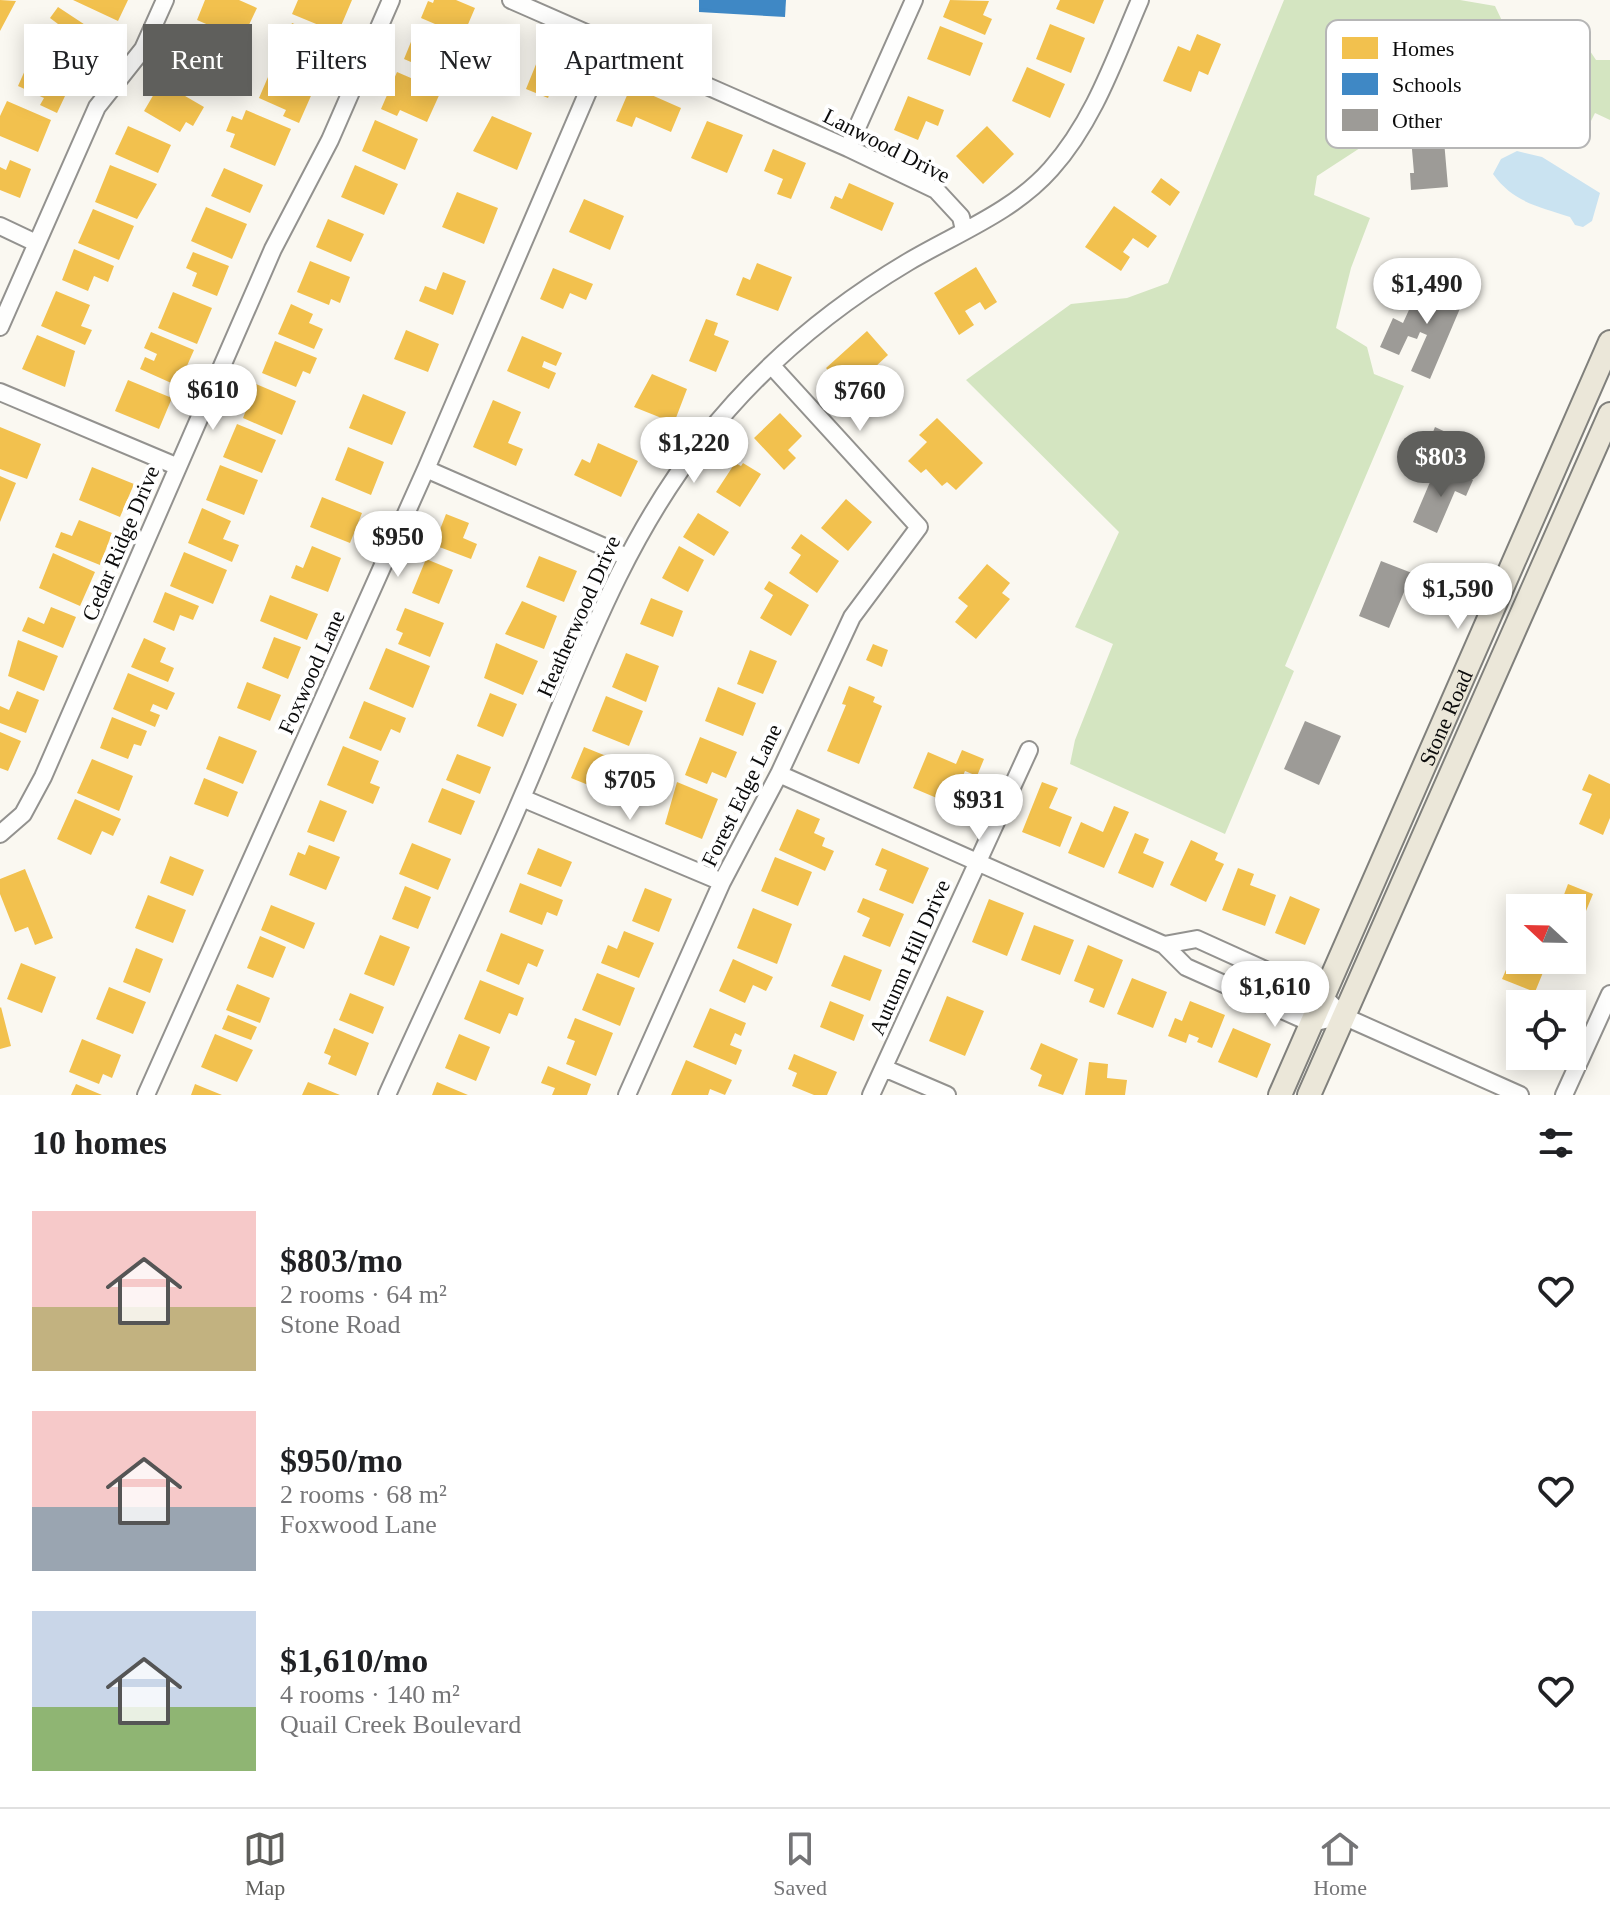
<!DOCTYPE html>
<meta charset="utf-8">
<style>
:root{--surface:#fff;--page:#f6f6f6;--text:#202124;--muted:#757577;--line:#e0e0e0;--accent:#5f5f5c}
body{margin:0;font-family:Georgia,serif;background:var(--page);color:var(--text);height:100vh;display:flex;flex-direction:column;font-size:30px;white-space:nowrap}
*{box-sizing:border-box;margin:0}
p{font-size:26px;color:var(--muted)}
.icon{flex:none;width:44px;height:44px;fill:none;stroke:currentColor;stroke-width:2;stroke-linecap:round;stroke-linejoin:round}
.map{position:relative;height:1095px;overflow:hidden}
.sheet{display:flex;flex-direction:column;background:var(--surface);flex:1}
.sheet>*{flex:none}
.guide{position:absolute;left:24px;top:24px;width:800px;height:72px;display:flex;gap:16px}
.needle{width:52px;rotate:292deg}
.tools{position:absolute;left:1506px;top:894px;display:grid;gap:16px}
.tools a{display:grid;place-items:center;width:80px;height:80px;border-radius:0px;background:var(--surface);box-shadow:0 4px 20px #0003;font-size:40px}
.price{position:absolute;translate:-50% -68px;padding:0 18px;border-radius:28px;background:#fff;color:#222;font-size:26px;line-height:52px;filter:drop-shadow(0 2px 4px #0008)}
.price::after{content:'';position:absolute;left:50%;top:48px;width:24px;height:18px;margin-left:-12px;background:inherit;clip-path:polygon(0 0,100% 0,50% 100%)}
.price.selected{background:var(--accent);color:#fff}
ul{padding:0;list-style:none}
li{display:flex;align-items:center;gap:24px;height:200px;padding:0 32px}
li span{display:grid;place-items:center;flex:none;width:224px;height:160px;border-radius:0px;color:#555}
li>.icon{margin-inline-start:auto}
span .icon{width:96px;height:96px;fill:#fffc;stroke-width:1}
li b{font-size:34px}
h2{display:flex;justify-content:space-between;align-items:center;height:96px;padding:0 32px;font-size:34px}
.pill{padding:0 28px;border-radius:0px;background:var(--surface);box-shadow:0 4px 20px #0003;font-size:28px;line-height:72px}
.pill.selected{background:var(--accent);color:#fff}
.tabs{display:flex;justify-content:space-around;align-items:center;height:112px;border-top:2px solid var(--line);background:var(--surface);font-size:22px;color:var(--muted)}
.tabs a{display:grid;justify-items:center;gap:4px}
.tabs .selected{color:var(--accent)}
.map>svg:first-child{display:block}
.forest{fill:#d4e5c1}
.water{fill:#cae3f1}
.homes{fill:#f2c14e}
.schools{fill:#3f88c5}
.building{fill:#9d9b97}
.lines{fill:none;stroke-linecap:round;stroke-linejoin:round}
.minor-casing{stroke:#93928f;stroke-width:20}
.major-casing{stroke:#80807c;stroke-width:26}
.minor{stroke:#fefefd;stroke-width:16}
.major{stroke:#ebe7d9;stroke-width:22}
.labels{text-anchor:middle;stroke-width:8;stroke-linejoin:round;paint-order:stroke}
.street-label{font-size:22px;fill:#0c0c0c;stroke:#fff}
.key{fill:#fff;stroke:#b6b6b6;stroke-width:2}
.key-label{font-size:22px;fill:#0c0c0c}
</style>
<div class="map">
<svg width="1610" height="1095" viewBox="0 0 1610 1095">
<rect width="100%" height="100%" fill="#faf8f1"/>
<!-- forest -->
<path class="forest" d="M1284 0H1460L1495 6 1504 25 1535 28 1550 35V45L1568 51 1588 48 1596 60H1610V120L1595 113 1585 133 1558 147 1514 129 1477 139H1461L1435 123 1373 125 1360 148 1317 176 1314 195 1370 218 1351 268 1336 328 1367 347 1374 374 1404 386 1285 666 1294 671 1225 834 1070 764 1075 740 1113 644 1075 627 1119 532 966 380 1071 304 1127 298 1168 283Z"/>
<!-- water -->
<path class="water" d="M1517 151 1542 157 1600 193 1592 221 1583 227 1575 225 1570 217C1538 206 1514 203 1493 174L1501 159Z"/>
<!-- homes -->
<path class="homes" d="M0 0 16 1 0 31Z
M73 0H128L118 21Z
M205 0H239L257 8 248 27 241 24 236 37 197 20Z
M298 0H352L338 33 292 14Z
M434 0H456L475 8 463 36 421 18 428 1 433 3Z
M950 0 989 1 983 15 992 19 985 35 943 17Z
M1060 0H1104L1094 24 1056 9Z
M58 7 105 38 85 67 46 41 58 24 50 18Z
M292 23 335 41 319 78 301 70 304 64 278 53 282 43 271 39 277 26 289 30Z
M1050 24 1085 38 1071 73 1036 59Z
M940 26 983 43 970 76 927 59Z
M417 27 462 46 448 78 404 59Z
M1197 34 1221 44 1208 75 1199 71 1191 92 1163 81 1178 46 1190 51Z
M189 35 225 54 211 81 190 70 187 76 171 67Z
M543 47 560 54 556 64 560 66 548 98 526 89Z
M30 59 73 79 57 113 40 105 44 98 18 86Z
M1027 67 1065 84 1050 118 1012 101Z
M271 70 314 89 299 123 283 116 286 110 259 98Z
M397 72 441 91 427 122 400 110 397 116 381 109Z
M161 82 204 107 193 126 186 122 180 132 144 111Z
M631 86 681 108 671 132 636 117 632 127 616 121Z
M908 96 944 110 938 126 926 121 918 140 894 130Z
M7 101 51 120 38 152 0 136V116Z
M246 110 291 129 275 166 230 147 235 134 226 131 232 116 242 120Z
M492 116 532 133 517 170 473 151Z
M375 120 418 139 405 170 362 151Z
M707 121 743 135 727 173 691 158Z
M128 126 171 145 158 173 115 154Z
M987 126 1014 154 983 184 956 156Z
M773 149 806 163 791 199 777 194 783 179 764 171Z
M10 160 31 169 20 198 0 190V167L6 170Z
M110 165 157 184 137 219 95 202Z
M355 165 398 184 384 215 341 197Z
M224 168 263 185 250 213 211 196Z
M1161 178 1180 192 1170 206 1151 192Z
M849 183 894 203 882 231 830 208 835 196 842 199Z
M457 192 498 208 484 244 442 227Z
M584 199 624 216 610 250 569 232Z
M1114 206 1157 236 1148 248 1133 238 1123 252 1130 257 1121 271 1085 247Z
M206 207 247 224 232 259 191 241Z
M93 209 134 226 119 260 78 243Z
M328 219 364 234 351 262 316 247Z
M74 249 114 266 108 282 94 276 88 291 62 280Z
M193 252 229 266 217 296 192 286 197 273 186 268Z
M310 261 350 277 340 303 331 299 329 305 297 292Z
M757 263 792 277 778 311 736 295 743 277 750 280Z
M976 267 997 302 985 310 980 302 965 311 974 325 959 335 934 293Z
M553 268 593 284 586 300 570 293 563 309 540 299Z
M443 272 466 281 453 315 419 301 425 286 436 290Z
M56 291 90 305 81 326 92 330 85 345 41 326Z
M173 292 212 308 197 344 158 328Z
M291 304 313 314 309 323 323 329 314 349 278 334Z
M706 319 718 323 714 335 729 341 716 372 689 361Z
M406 330 439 344 428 372 394 359Z
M867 331 888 355 848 392 826 368Z
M151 332 194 350 178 386 140 369 145 357 154 361 157 354 144 348Z
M37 335 75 351 65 387 22 369Z
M522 336 562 353 556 366 544 361 542 367 556 373 549 389 507 371Z
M275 341 317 358 310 374 303 371 296 387 262 373Z
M652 374 687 389 674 423 634 407Z
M128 380 172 398 159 429 115 411Z
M256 384 296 401 282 435 243 418Z
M363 394 406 412 392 445 349 428Z
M493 400 521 412 508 443 523 449 516 466 473 447Z
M780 413 802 436 788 450 796 458 784 470 754 438Z
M937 418 983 463 956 490 947 482 942 486 926 469 921 473 908 461 927 442 919 435Z
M237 424 276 440 262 473 223 457Z
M0 427 41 444 27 479 0 469Z
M598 443 638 461 621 497 574 475 582 459 590 463Z
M348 447 384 462 371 495 335 480Z
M735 463 741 466 743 463 761 474 740 507 716 492Z
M220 465 258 480 244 515 206 500Z
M92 467 134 484 120 517 79 500Z
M0 476 16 483 0 522Z
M322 497 362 513 350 543 310 527Z
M846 499 872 522 848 551 821 528Z
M202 508 231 521 223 539 239 545 232 562 188 543Z
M698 513 729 532 714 556 683 537Z
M446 514 469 523 463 538 477 544 471 559 434 545Z
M79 520 112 533 100 565 55 547 61 532 72 536Z
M801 534 839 561 817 593 789 573 801 555 791 548Z
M312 546 341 558 328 592 291 578 296 565 303 568Z
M679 546 704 560 688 592 662 578Z
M184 552 227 570 213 604 170 586Z
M53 553 95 572 80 606 39 588Z
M539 556 577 571 564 602 526 587Z
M426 559 453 570 439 604 412 593Z
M987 564 1010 583 1002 593 1010 599 976 639 955 622 968 606 958 598Z
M769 581 809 605 791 636 760 618 773 595 764 589Z
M165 592 199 606 193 620 180 615 174 631 153 622Z
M270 595 318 614 307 640 260 621Z
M651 598 683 611 673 637 640 624Z
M522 601 557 616 544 649 505 634Z
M51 607 76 617 63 648 22 631 28 617 44 624Z
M405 608 444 623 430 657 398 644 403 633 396 630Z
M274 637 301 647 288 679 262 668Z
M144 638 166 648 160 662 174 668 168 682 131 667Z
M18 640 58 656 44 691 8 676Z
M496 643 538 661 523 695 484 678Z
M873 644 888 650 882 667 866 660Z
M386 648 430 666 413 708 369 689Z
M750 650 777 661 763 694 737 684Z
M626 653 659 666 646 702 612 687Z
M128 673 175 693 167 710 153 704 150 711 160 715 155 727 113 709Z
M247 682 281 695 270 721 237 708Z
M849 686 875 697 873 702 882 706 859 764 827 751 846 705 842 704Z
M718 687 756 703 743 736 705 721Z
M17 691 39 700 26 733 0 723V706L9 710Z
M490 693 517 704 503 737 477 726Z
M606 696 643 711 629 746 592 731Z
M364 701 406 718 400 733 391 729 381 751 349 738Z
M112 717 147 731 141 746 134 744 128 759 100 748Z
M0 732 21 741 8 771 0 768Z
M219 736 257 751 243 784 206 769Z
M700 737 737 752 726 778 712 772 707 784 685 775Z
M343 746 379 761 370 783 380 787 373 804 327 785Z
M584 747 626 764 613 795 571 778Z
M962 750 984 759 977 776 965 771 951 804 913 788 928 752 956 764Z
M457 754 491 767 480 794 446 780Z
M92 759 133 776 119 811 77 793Z
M1589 774 1610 784V818L1603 835 1579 824 1592 794 1582 790Z
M204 778 238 792 228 817 194 804Z
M677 782 718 799 702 839 665 824Z
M1042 782 1058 788 1049 808 1072 817 1060 847 1022 832Z
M442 788 475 801 461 835 428 822Z
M75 799 121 819 113 836 102 831 91 855 57 839Z
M320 800 347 811 334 842 307 832Z
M1114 806 1129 812 1104 868 1068 853 1081 822 1103 832Z
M797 809 820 819 814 833 825 838 822 846 834 851 825 871 779 850Z
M1135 833 1149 839 1143 853 1164 862 1153 888 1118 873Z
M1191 840 1218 853 1215 860 1224 864 1206 902 1170 885Z
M412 843 451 859 438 890 399 874Z
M309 845 340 857 326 890 289 875 298 852 305 855Z
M538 848 572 862 561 887 527 874Z
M882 848 929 868 913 904 879 890 887 870 875 865Z
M170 856 204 870 193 896 160 883Z
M775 857 812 872 798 906 761 891Z
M1238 868 1254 874 1250 885 1276 895 1265 926 1222 910Z
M25 869 53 938 35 945 28 927 15 932 0 894V879Z
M520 883 563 900 557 916 547 912 542 925 509 912Z
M1568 884 1593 894 1572 945V908H1559Z
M405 886 431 897 418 929 392 919Z
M645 888 672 899 659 932 632 921Z
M148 895 186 910 173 943 135 928Z
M1290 896 1320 909 1305 945 1275 933Z
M863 898 904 914 890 947 862 936 870 918 857 912Z
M989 899 1024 913 1007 956 972 942Z
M271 905 315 923 304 949 261 930Z
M753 908 792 924 777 964 737 948Z
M1034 925 1074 940 1060 975 1021 960Z
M624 931 654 943 639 978 601 963 608 945 617 949Z
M501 933 544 950 537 967 528 963 519 985 486 971Z
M380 935 410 947 394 986 364 974Z
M260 936 286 947 273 978 247 968Z
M1088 945 1123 960 1104 1008 1089 1002 1094 989 1074 981Z
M136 948 163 959 150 993 123 982Z
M844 955 882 970 870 1001 831 986Z
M1512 956 1544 970 1535 992 1502 979Z
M733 959 773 977 766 991 753 985 745 1003 719 991Z
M21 963 56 977 42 1013 7 999Z
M597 973 635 988 620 1026 582 1010Z
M1132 978 1167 992 1153 1028 1117 1014Z
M480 980 524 998 517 1016 509 1013 500 1034 464 1019Z
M237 984 270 998 260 1023 226 1010Z
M109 987 146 1002 133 1034 96 1019Z
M350 993 384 1007 373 1034 339 1020Z
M947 996 984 1011 965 1056 929 1041Z
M830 1001 864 1015 854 1041 820 1027Z
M1190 1001 1225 1015 1212 1048 1197 1042 1199 1038 1189 1034 1186 1043 1168 1036 1175 1018 1182 1021Z
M1514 1005 1520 1008V1046L1509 1041 1517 1023 1508 1019Z
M1 1007 11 1046 0 1049V1008Z
M710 1008 746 1023 741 1036 735 1033 730 1045 742 1050 736 1065 693 1047Z
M228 1015 257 1027 251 1040 222 1029Z
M575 1018 613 1033 596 1076 566 1064 575 1041 567 1038Z
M334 1028 369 1043 356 1076 328 1064 331 1056 324 1053Z
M1233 1028 1271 1044 1257 1078 1218 1062Z
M215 1034 253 1050 237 1082 201 1067Z
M459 1034 490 1047 476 1081 445 1068Z
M82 1039 121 1055 112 1078 103 1074 99 1084 69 1072Z
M1041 1043 1078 1059 1063 1095 1038 1086 1042 1075 1030 1069Z
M794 1054 837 1072 827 1095H814L792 1086 797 1073 788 1069Z
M686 1060 732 1080 725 1095 710 1089 708 1095H671Z
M1089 1062 1108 1064 1107 1078 1127 1080 1125 1095H1085Z
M548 1066 591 1084 587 1095H552L555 1088 541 1083Z
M308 1082 340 1095H302Z
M437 1082 468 1095H432Z
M76 1084 102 1095H71Z
M195 1084 222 1095H191Z"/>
<!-- schools -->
<path class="schools" d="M699 0H786L785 17 699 12Z"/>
<!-- building -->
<path class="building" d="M1428 125V130L1443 129 1448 187 1411 190 1410 173H1414L1410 126Z
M1448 284 1467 292 1430 379 1411 371 1427 335 1420 332 1417 339 1408 336 1399 355 1380 347 1393 318 1403 323 1418 290 1430 295 1434 285 1445 290Z
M1435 427 1450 434 1443 453 1427 447Z
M1445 468 1473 480 1466 496 1455 491 1437 533 1413 522 1430 482 1438 485Z
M1381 561 1412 573 1389 628 1359 616Z
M1305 721 1341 736 1319 785 1284 769Z"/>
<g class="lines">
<defs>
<path id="minor" d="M511 0 848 148 936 190 961 217 964 230
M848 148 914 0
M0 226 36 243
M0 327 97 107 143 49 165 0
M0 392 176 466
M426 469 625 556
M779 774 1164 945 1186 967 1311 1023 1343 1016 1323 996 1197 939 1164 945
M522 798 722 882
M0 834 23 814 43 777 273 249 330 140 391 0
M1343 1016 1520 1095
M884 1068 947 1095
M146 1095 426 469 608 45
M387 1095C432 995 480 896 523 795 576 673 619 546 702 441 759 368 829 309 908 262 957 233 1013 212 1051 169 1094 121 1115 58 1140 0
M627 1095 722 882 779 774 852 617 919 527 771 365
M871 1095 1029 750
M1564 1095 1610 994"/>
<g id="major">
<path id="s1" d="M1280 1095 1610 342"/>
<path d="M1309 1095 1610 414"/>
</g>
</defs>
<!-- minor casing -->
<use href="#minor" class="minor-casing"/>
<!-- major casing -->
<use href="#major" class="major-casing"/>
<!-- minor -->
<use href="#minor" class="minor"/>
<!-- major -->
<use href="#major" class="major"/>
</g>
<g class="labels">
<!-- street labels -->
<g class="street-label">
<text transform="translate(887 145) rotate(27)" y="8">Lanwood Drive</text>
<text transform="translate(120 543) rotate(-67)" y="8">Cedar Ridge Drive</text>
<text transform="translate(578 616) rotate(-66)" y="8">Heatherwood Drive</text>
<text transform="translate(311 672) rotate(-66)" y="8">Foxwood Lane</text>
<text dy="8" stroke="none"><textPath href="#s1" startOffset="412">Stone Road</textPath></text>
<text transform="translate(741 795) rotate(-64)" y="8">Forest Edge Lane</text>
<text transform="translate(909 957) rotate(-66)" y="8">Autumn Hill Drive</text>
</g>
</g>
<!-- legend -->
<rect x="1326" y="20" width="264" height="128" rx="12" class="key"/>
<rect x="1342" y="37" width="36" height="22" fill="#f2c14e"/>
<rect x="1342" y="73" width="36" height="22" fill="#3f88c5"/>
<rect x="1342" y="109" width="36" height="22" fill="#9d9b97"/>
<g class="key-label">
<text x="1392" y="56">Homes</text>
<text x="1392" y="92">Schools</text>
<text x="1392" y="128">Other</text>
</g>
</svg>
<div class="tools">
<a><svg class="needle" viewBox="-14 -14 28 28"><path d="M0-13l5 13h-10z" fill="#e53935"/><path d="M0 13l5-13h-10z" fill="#757577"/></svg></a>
<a><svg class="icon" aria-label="locate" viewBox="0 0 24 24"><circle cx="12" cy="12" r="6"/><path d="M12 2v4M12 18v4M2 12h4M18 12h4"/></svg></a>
</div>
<b class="price" style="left:1427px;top:326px">$1,490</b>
<b class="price" style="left:213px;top:432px">$610</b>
<b class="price" style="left:860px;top:433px">$760</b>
<b class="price" style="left:694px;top:485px">$1,220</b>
<b class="price selected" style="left:1441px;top:499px">$803</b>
<b class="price" style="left:398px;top:579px">$950</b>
<b class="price" style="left:1458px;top:631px">$1,590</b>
<b class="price" style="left:630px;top:822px">$705</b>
<b class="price" style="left:979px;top:842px">$931</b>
<b class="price" style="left:1275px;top:1029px">$1,610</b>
<div class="guide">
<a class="pill">Buy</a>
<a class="pill selected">Rent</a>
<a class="pill">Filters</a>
<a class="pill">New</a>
<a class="pill">Apartment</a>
</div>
</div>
<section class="sheet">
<h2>10 homes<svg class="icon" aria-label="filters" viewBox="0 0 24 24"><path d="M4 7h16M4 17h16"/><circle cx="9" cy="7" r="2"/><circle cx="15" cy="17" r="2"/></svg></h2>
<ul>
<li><span style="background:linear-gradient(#f6c9c9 60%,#c2b280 0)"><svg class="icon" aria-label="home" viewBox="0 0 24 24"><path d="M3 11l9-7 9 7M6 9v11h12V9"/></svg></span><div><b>$803/mo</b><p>2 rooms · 64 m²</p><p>Stone Road</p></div><svg class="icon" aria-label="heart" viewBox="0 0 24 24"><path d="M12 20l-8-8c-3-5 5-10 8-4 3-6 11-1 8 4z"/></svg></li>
<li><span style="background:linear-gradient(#f6c9c9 60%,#9aa5b1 0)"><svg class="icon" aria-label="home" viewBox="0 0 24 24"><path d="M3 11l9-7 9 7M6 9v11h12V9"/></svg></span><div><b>$950/mo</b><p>2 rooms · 68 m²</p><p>Foxwood Lane</p></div><svg class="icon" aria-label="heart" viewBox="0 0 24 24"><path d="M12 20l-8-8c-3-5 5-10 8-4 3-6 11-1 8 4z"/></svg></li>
<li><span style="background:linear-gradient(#c9d6e8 60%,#8fb573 0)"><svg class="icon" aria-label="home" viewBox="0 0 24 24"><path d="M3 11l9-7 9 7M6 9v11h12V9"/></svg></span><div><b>$1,610/mo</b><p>4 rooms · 140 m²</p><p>Quail Creek Boulevard</p></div><svg class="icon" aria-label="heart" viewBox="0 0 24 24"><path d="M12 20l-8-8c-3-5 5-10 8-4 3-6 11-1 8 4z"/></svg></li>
</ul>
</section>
<nav class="tabs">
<a class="selected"><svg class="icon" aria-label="map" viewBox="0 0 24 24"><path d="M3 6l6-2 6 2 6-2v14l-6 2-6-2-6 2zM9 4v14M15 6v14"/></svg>Map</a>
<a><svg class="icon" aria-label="saved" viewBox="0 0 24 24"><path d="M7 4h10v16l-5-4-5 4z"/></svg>Saved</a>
<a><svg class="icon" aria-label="home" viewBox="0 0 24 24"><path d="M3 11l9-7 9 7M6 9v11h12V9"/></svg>Home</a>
</nav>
